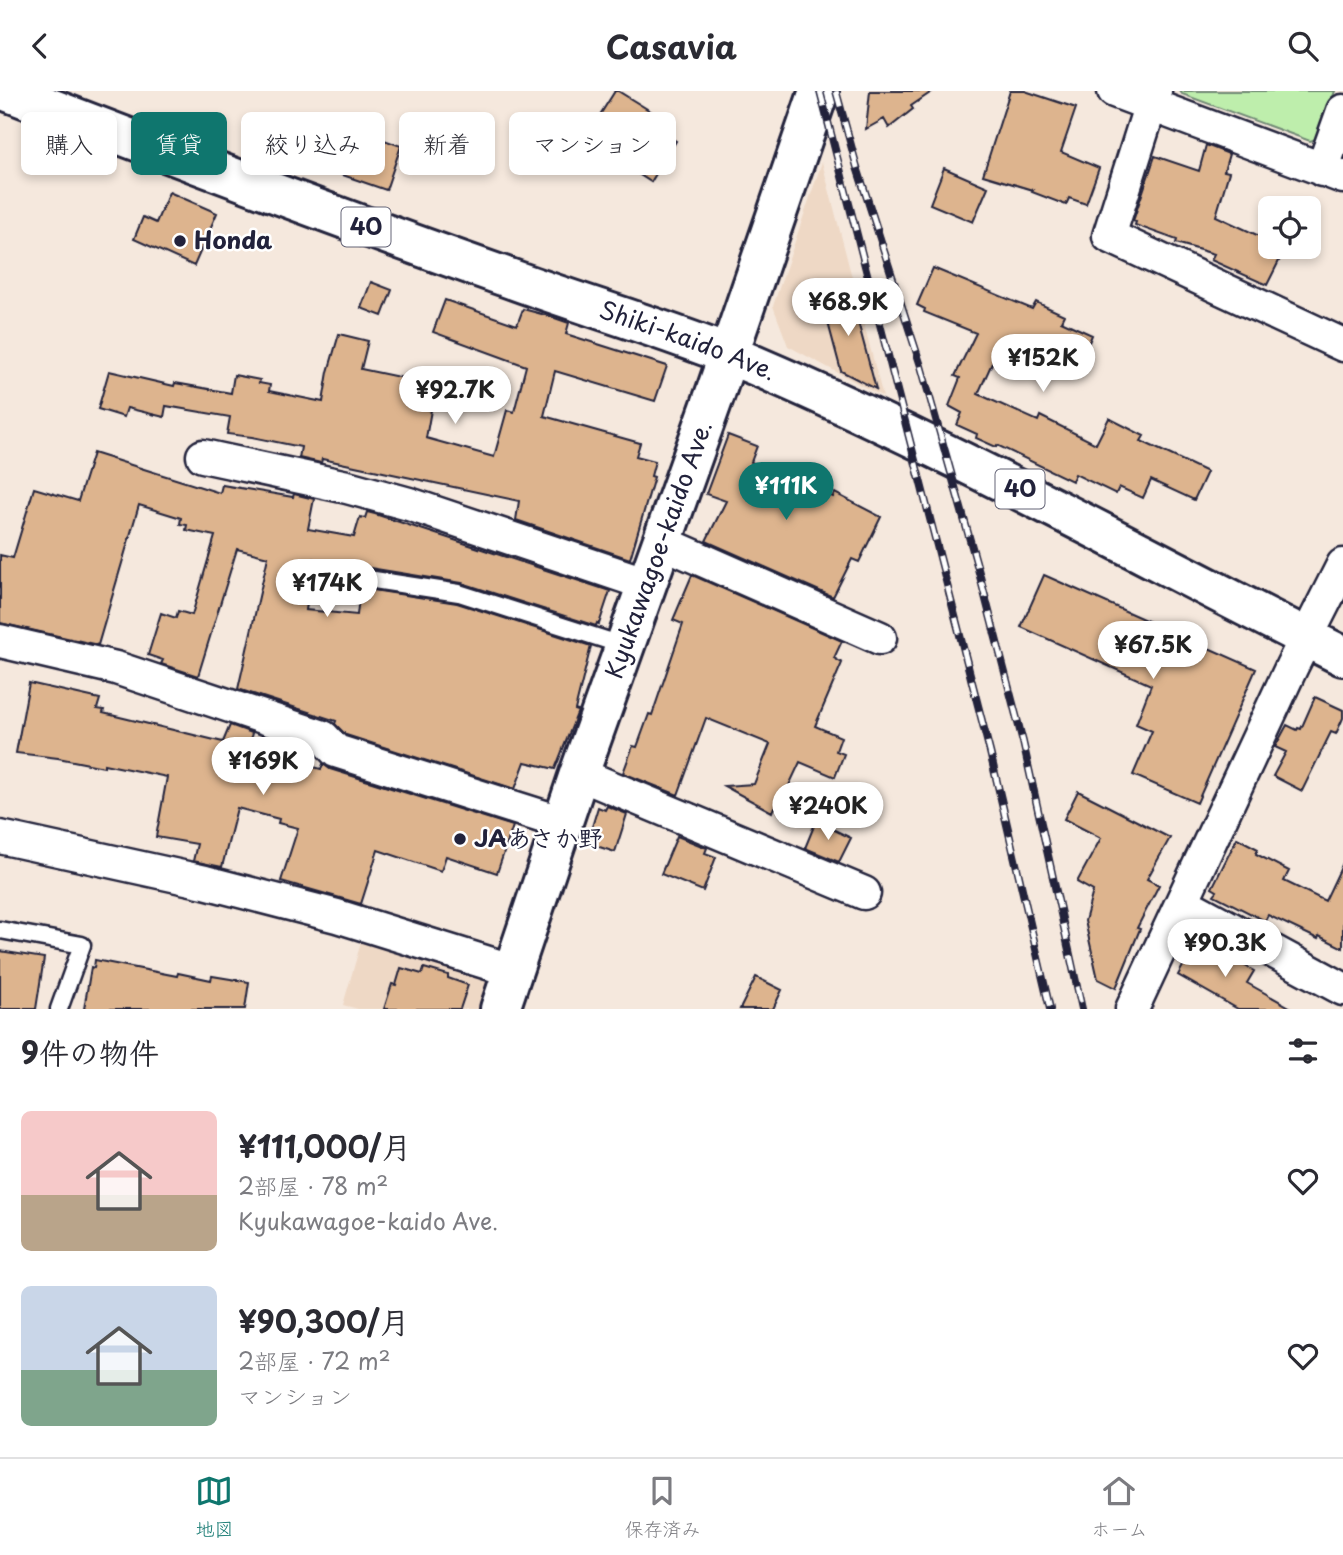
<!DOCTYPE html>
<html lang="ja">
<meta charset="utf-8">
<style>
:root{--surface:#fff;--page:#f7f7f7;--text:#2b2b33;--muted:#7c7c81;--line:#e1e1e2;--accent:#0f766e}
body{margin:0;font-family:"Playpen Sans","Klee One",sans-serif;background:var(--page);color:var(--text);height:100vh;display:flex;flex-direction:column;font-size:26px;white-space:nowrap}
*{box-sizing:border-box;margin:0}
p{font-size:23px;color:var(--muted)}
.icon{flex:none;width:38px;height:38px;fill:none;stroke:currentColor;stroke-width:2;stroke-linecap:round;stroke-linejoin:round}
.map{position:relative;height:918px;overflow:hidden}
.details{display:flex;flex-direction:column;background:var(--surface);flex:1}
.details>*{flex:none}
.banner{position:absolute;left:21px;top:21px;width:700px;height:63px;display:flex;gap:14px}
.fabs{position:absolute;left:1258px;top:105px;display:grid;gap:14px}
.fabs a{display:grid;place-items:center;width:63px;height:63px;border-radius:10px;background:var(--surface);box-shadow:0 4px 10px #0003;font-size:35px}
.price{position:absolute;translate:-50% -60px;padding:0 16px;border-radius:24px;background:#fff;color:#222;font-size:23px;line-height:46px;filter:drop-shadow(0 2px 4px #0008)}
.price::after{content:'';position:absolute;left:50%;top:42px;width:21px;height:16px;margin-left:-10px;background:inherit;clip-path:polygon(0 0,100% 0,50% 100%)}
.price.current{background:var(--accent);color:#fff}
ul{padding:0;list-style:none}
li{display:flex;align-items:center;gap:21px;height:175px;padding:0 21px}
li span{display:grid;place-items:center;flex:none;width:196px;height:140px;border-radius:10px;color:#555}
li>.icon{margin-inline-start:auto}
span .icon{width:84px;height:84px;fill:#fffc;stroke-width:1}
li b{font-size:30px}
h2{display:flex;justify-content:space-between;align-items:center;height:84px;padding:0 21px;font-size:30px}
.chip{padding:0 24px;border-radius:10px;background:var(--surface);box-shadow:0 4px 10px #0003;font-size:24px;line-height:63px}
.chip.current{background:var(--accent);color:#fff}
header{display:flex;justify-content:space-between;align-items:center;height:91px;padding:0 21px;background:var(--surface);font-size:32px;font-weight:700}
.tabs{display:flex;justify-content:space-around;align-items:center;height:98px;border-top:2px solid var(--line);background:var(--surface);font-size:19px;color:var(--muted)}
.tabs a{display:grid;justify-items:center;gap:4px}
.tabs .current{color:var(--accent)}
.map>svg:first-child{display:block}
.built{fill:#eed8c5}
.green{fill:#beeeac;stroke:#708874;stroke-width:2}
.building{fill:#ddb48e;stroke:#22223b;stroke-width:2}
.lines{fill:none;stroke-linecap:round;stroke-linejoin:round}
.lane-casing{stroke:#22223b;stroke-width:21}
.street-casing{stroke:#22223b;stroke-width:37}
.secondary-casing{stroke:#22223b;stroke-width:44}
.primary-casing{stroke:#22223b;stroke-width:44}
.lane{stroke:#fff;stroke-width:16}
.street{stroke:#fff;stroke-width:32}
.secondary{stroke:#fff;stroke-width:38}
.primary{stroke:#fff;stroke-width:38}
.rail-casing{stroke:#22223b;stroke-width:8}
.rail{stroke:#fff;stroke-width:5;stroke-dasharray:16;stroke-linecap:butt}
.poi-dot{fill:#22223b;stroke:#fff;stroke-width:2.5}
.labels{text-anchor:middle;stroke-width:5;stroke-linejoin:round;paint-order:stroke}
.shield{fill:#fff;stroke:#646476;stroke-width:2}
.shield-label{font-size:23px;font-weight:bold;fill:#22223b}
.poi-label{font-size:24px;font-weight:bold;fill:#22223b;stroke:#fff;text-anchor:start}
.street-label{font-size:24px;fill:#22223b;stroke:#fff}
</style>
<header><svg class="icon" aria-label="back" viewBox="0 0 24 24"><path d="M15 5l-7 7 7 7"/></svg>Casavia<svg class="icon" aria-label="search" viewBox="0 0 24 24"><circle cx="10" cy="10" r="6"/><path d="M15 15l6 6"/></svg></header>
<div class="map">
<svg width="1343" height="918" viewBox="0 0 1343 918">
<rect width="100%" height="100%" fill="#f5e8dd"/>
<filter id="ink" filterUnits="userSpaceOnUse"><feTurbulence type="fractalNoise" baseFrequency=".0143" numOctaves="2"/><feDisplacementMap in="SourceGraphic" scale="14" xChannelSelector="R" yChannelSelector="G"/><feConvolveMatrix kernelMatrix="1 2 1 2 8 2 1 2 1" color-interpolation-filters="sRGB"/></filter>
<g filter="url(#ink)">
<!-- built -->
<path class="built" d="M822 71 883 306 788 255 773 215Z
M364 841 493 879 480 918H358L343 914Z"/>
<!-- green -->
<path class="green" d="M1180 0H1335L1319 47 1310 50 1182 3Z"/>
<!-- building -->
<path class="building" d="M615 0H618L652 21 646 30 676 50 651 91 621 72 618 76 581 54Z
M870 0H933L911 15 913 18 889 37 884 28 866 38Z
M1010 0H1025L1076 17 1061 61 1099 77 1086 113 1069 107 1066 114 1032 101 1033 99 983 84Z
M267 33 357 66 365 42 401 55 386 99 314 74 311 81 257 61Z
M1206 54 1229 63 1224 80 1229 81 1216 125 1270 150 1272 157 1283 162 1267 194 1211 169 1214 163 1176 152 1177 149 1135 134 1136 131 1133 130 1155 65 1199 80Z
M944 77 988 96 973 131 930 113Z
M169 101 217 122 194 175 134 148 143 126 156 132Z
M933 177 1032 218 1036 211 1064 224 1061 230 1092 244 1079 275 1075 273 1069 284 1001 252 978 303 1038 330 1040 325 1096 353 1109 327 1144 345 1141 350 1207 381 1194 409 1151 389 1143 407 1119 396 1116 403 1075 383 1072 390 997 354 996 356 976 347 977 343 957 334 962 322 949 315 960 287 955 285 976 242 924 221 925 218 917 214Z
M371 191 392 199 382 225 361 217Z
M850 201 876 298 841 280 823 213 827 212 826 208Z
M445 209 517 234 523 218 549 225 569 232 566 243 667 275 655 310 555 280 544 325 640 352 636 365 655 370 651 385 654 386 630 468 516 429 519 410 322 368 321 372 299 367 301 356 252 346 227 343 230 326 166 315 164 326 127 317 124 326 98 318 109 280 174 295 175 292 231 302 234 284 260 289 259 292 270 294 269 300 323 311 328 281 339 243 368 250 361 278 423 291 420 304 428 305 426 318 431 319 426 347 494 366 507 319 514 321 526 275 433 241Z
M728 344 757 355 751 371 833 406 835 402 881 426 859 471 852 468 833 506 706 450 726 410 706 403Z
M93 362 220 402 222 394 293 406 294 403 314 408 308 438 354 446 360 426 365 427 367 421 375 423 610 500 599 533 597 532 596 535 462 492 314 468 306 519 357 524 360 497 457 512 591 555 575 619 578 620 555 678 525 671 515 698 346 644 335 633 336 630 238 598 268 466 237 458 198 585 161 573 163 569 148 564 161 522 176 527 178 520 192 524 215 445 186 439 187 434 180 433 181 427 139 414 98 554 0 532V464L13 467 34 397 78 410Z
M692 484 842 550 834 567 842 572 815 635 841 646 836 660 844 663 835 686 800 671 778 718 774 716 772 721 724 695 754 693 770 653 706 627 678 704 623 682 633 655 637 656 649 623 652 624 683 533 673 529Z
M1044 484 1256 578 1197 712 1133 684 1152 640 1136 633 1151 594 1021 536Z
M29 592 100 608 97 618 104 619 103 622 223 651 230 634 252 642 248 658 321 678 323 673 330 678 513 735 497 782 446 765 441 780 378 759 361 813 281 790 298 737 278 732 279 728 237 717 222 776 193 770 197 753 156 746 167 686 104 673V676L58 667 16 662Z
M1315 606 1343 619V627L1336 643 1331 641 1302 700 1273 685 1286 661 1275 656 1287 634 1297 639 1298 637 1301 638Z
M1078 700 1170 747 1147 788 1159 794 1137 837 1140 838 1116 897 1098 888 1085 830 1093 800 1077 791 1101 747 1064 728Z
M607 715 627 723 615 761 587 752 598 716 605 719Z
M816 730 851 747 839 771 805 757Z
M677 745 707 757 705 762 716 766 703 800 661 783Z
M1237 747 1258 758 1256 763 1289 780 1284 790 1325 810 1343 772V857L1319 845 1318 848 1268 824 1265 830 1214 804 1217 800 1212 797Z
M1198 848 1254 880 1247 892 1293 918H1238L1178 884Z
M0 860 44 867 36 918H0Z
M95 869 177 885 178 882 211 889 212 885 249 891 245 918H84L91 876 94 877Z
M401 877 422 883 424 877 448 884V887L468 894 460 918H384L392 893 396 894Z
M756 886 782 899 773 918H740Z"/>
<g class="lines">
<defs>
<path id="lane" d="M348 485 459 502 625 555
M0 839 82 854 59 918"/>
<path id="street" d="M1114 0 1343 86
M1155 0 1109 145 1343 254
M1322 79 1343 20
M203 365 347 396 409 413 647 493
M662 451 880 547
M0 550 116 577 323 646 336 660 563 732
M579 683 864 802
M0 746 205 791 337 825 514 880
M1182 811 1343 898
M1132 918 1292 575 1343 474"/>
<g id="secondary">
<path id="s1" d="M500 918 579 683 716 300 819 0"/>
</g>
<g id="primary">
<path id="s2" d="M6 0C172 64 338 127 506 186 588 216 673 240 754 274 955 360 1147 467 1343 565"/>
</g>
</defs>
<!-- lane casing -->
<use href="#lane" class="lane-casing"/>
<!-- street casing -->
<use href="#street" class="street-casing"/>
<!-- secondary casing -->
<use href="#secondary" class="secondary-casing"/>
<!-- primary casing -->
<use href="#primary" class="primary-casing"/>
<!-- lane -->
<use href="#lane" class="lane"/>
<!-- street -->
<use href="#street" class="street"/>
<!-- secondary -->
<use href="#secondary" class="secondary"/>
<!-- primary -->
<use href="#primary" class="primary"/>
<defs>
<path id="rail" d="M820 0 990 661 1050 918
M836 0 857 76 921 275 977 474 1023 651 1082 918"/>
</defs>
<!-- rail casing -->
<use href="#rail" class="rail-casing"/>
<!-- rail -->
<use href="#rail" class="rail"/>
</g>
</g>
<!-- markers -->
<g class="poi-dot">
<circle cx="180" cy="150" r="7"/>
<circle cx="460" cy="748" r="7"/>
</g>
<g class="labels">
<!-- shield labels -->
<g class="shield">
<rect x="341.5" y="116.5" width="49" height="39" rx="5"/>
<rect x="995.5" y="378.5" width="49" height="39" rx="5"/>
</g>
<g class="shield-label">
<text x="366" y="144">40</text>
<text x="1020" y="406">40</text>
</g>
<!-- poi labels -->
<g class="poi-label">
<text x="194" y="158">Honda</text>
<text x="474" y="756">JAあさか野</text>
</g>
<!-- street labels -->
<g class="street-label">
<text dy="8" stroke="none"><textPath href="#s2" startOffset="726">Shiki-kaido Ave.</textPath></text>
<text dy="8" stroke="none"><textPath href="#s1" startOffset="486">Kyukawagoe-kaido Ave.</textPath></text>
</g>
</g>
</svg>
<div class="fabs">
<a><svg class="icon" aria-label="locate" viewBox="0 0 24 24"><circle cx="12" cy="12" r="6"/><path d="M12 2v4M12 18v4M2 12h4M18 12h4"/></svg></a>
</div>
<b class="price" style="left:848px;top:247px">¥68.9K</b>
<b class="price" style="left:1043px;top:303px">¥152K</b>
<b class="price" style="left:455px;top:335px">¥92.7K</b>
<b class="price current" style="left:786px;top:431px">¥111K</b>
<b class="price" style="left:327px;top:528px">¥174K</b>
<b class="price" style="left:1153px;top:590px">¥67.5K</b>
<b class="price" style="left:263px;top:706px">¥169K</b>
<b class="price" style="left:828px;top:751px">¥240K</b>
<b class="price" style="left:1225px;top:888px">¥90.3K</b>
<div class="banner">
<a class="chip">購入</a>
<a class="chip current">賃貸</a>
<a class="chip">絞り込み</a>
<a class="chip">新着</a>
<a class="chip">マンション</a>
</div>
</div>
<section class="details">
<h2>9件の物件<svg class="icon" aria-label="filters" viewBox="0 0 24 24"><path d="M4 7h16M4 17h16"/><circle cx="9" cy="7" r="2"/><circle cx="15" cy="17" r="2"/></svg></h2>
<ul>
<li><span style="background:linear-gradient(#f6c9c9 60%,#b9a48a 0)"><svg class="icon" aria-label="home" viewBox="0 0 24 24"><path d="M3 11l9-7 9 7M6 9v11h12V9"/></svg></span><div><b>¥111,000/月</b><p>2部屋 · 78 m²</p><p>Kyukawagoe-kaido Ave.</p></div><svg class="icon" aria-label="heart" viewBox="0 0 24 24"><path d="M12 20l-8-8c-3-5 5-10 8-4 3-6 11-1 8 4z"/></svg></li>
<li><span style="background:linear-gradient(#c9d6e8 60%,#7fa58c 0)"><svg class="icon" aria-label="home" viewBox="0 0 24 24"><path d="M3 11l9-7 9 7M6 9v11h12V9"/></svg></span><div><b>¥90,300/月</b><p>2部屋 · 72 m²</p><p>マンション</p></div><svg class="icon" aria-label="heart" viewBox="0 0 24 24"><path d="M12 20l-8-8c-3-5 5-10 8-4 3-6 11-1 8 4z"/></svg></li>
</ul>
</section>
<nav class="tabs">
<a class="current"><svg class="icon" aria-label="map" viewBox="0 0 24 24"><path d="M3 6l6-2 6 2 6-2v14l-6 2-6-2-6 2zM9 4v14M15 6v14"/></svg>地図</a>
<a><svg class="icon" aria-label="saved" viewBox="0 0 24 24"><path d="M7 4h10v16l-5-4-5 4z"/></svg>保存済み</a>
<a><svg class="icon" aria-label="home" viewBox="0 0 24 24"><path d="M3 11l9-7 9 7M6 9v11h12V9"/></svg>ホーム</a>
</nav>
